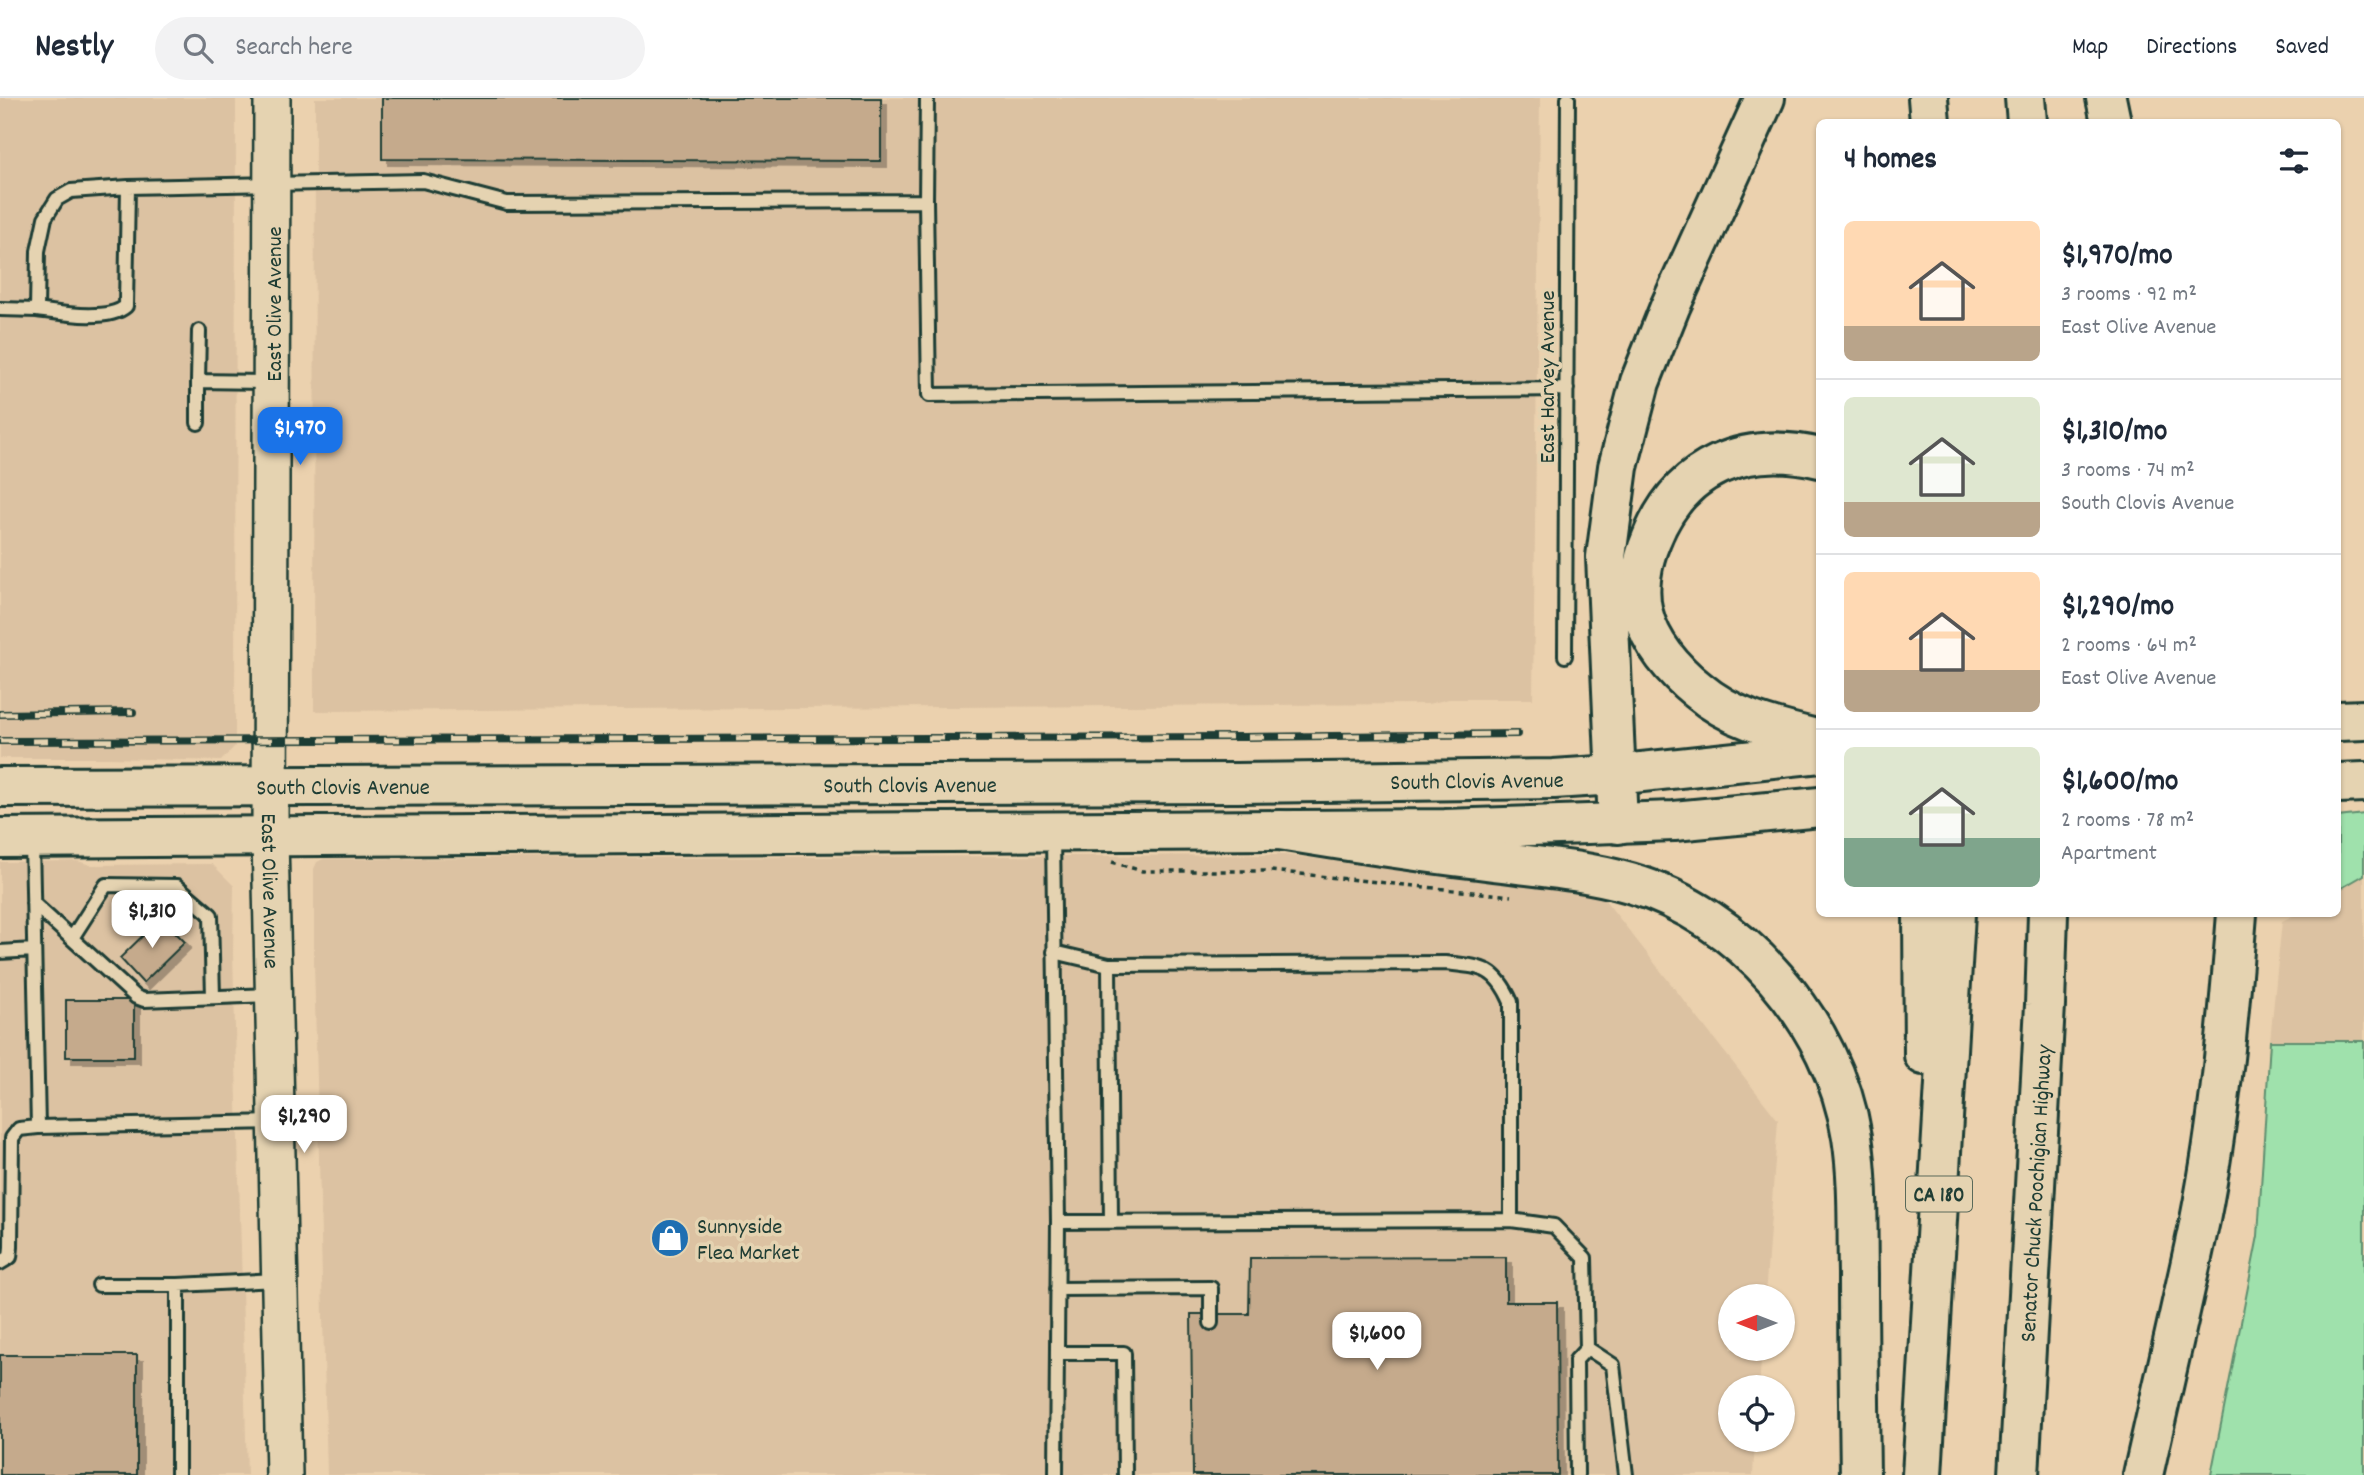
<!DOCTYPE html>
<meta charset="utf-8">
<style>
:root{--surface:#fff;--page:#f2f2f3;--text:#1f2937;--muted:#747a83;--line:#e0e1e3;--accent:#1a73e8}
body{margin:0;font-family:Dekko,sans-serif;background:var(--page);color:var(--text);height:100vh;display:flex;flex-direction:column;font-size:26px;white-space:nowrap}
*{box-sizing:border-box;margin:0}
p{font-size:23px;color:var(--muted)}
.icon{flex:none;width:38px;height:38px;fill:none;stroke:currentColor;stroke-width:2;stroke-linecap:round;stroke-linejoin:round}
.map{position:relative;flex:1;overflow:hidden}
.side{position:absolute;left:1816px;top:21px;width:525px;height:798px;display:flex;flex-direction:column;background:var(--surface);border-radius:10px;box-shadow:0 2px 5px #0004}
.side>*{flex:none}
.needle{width:46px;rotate:270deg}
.fabs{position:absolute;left:1718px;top:1186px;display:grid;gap:14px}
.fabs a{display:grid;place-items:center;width:77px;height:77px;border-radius:50%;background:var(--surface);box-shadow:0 2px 5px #0004;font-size:35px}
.price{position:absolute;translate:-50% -60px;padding:0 16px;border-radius:14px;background:#fff;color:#222;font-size:23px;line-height:46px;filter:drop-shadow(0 2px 4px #0008)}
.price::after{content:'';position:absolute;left:50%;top:42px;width:21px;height:16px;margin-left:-10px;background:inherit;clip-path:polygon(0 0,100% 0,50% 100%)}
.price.active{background:var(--accent);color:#fff}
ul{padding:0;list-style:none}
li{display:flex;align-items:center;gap:21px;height:175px;padding:0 28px}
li+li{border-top:2px solid var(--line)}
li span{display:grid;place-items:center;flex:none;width:196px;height:140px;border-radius:10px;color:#555}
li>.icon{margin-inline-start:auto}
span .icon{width:84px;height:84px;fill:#fffc;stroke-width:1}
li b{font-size:30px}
h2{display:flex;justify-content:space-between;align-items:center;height:84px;padding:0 28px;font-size:30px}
header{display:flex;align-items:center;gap:42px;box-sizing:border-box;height:98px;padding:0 35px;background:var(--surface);border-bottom:2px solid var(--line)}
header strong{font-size:33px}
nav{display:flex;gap:38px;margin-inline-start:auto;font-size:24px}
.search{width:490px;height:63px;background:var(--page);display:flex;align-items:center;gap:18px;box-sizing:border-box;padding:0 24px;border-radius:38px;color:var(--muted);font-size:26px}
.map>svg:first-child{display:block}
.built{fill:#dcc2a2}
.green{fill:#9fe1ac;stroke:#5f8f70;stroke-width:2}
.building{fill:#c5aa8c;stroke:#1f3d34;stroke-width:2;filter:url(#shadow)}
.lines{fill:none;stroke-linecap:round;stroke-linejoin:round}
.service-casing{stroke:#1f3d34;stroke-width:18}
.secondary-casing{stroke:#1f3d34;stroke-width:40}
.primary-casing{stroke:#1f3d34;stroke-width:44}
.motorway-casing{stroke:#1f3d34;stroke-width:44}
.path{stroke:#1f3d34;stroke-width:3.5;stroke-dasharray:5 5;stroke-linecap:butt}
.service{stroke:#e5d3b1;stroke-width:12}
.secondary{stroke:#e5d3b1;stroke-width:35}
.primary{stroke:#e5d3b1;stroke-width:38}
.motorway{stroke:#e5d3b1;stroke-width:38}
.rail-casing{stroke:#1f3d34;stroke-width:8}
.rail{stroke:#e5d3b1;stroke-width:5;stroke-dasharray:16;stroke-linecap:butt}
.labels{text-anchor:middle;stroke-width:7;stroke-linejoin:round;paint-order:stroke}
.shield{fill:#e5d3b1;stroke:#5a6a5a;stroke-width:2}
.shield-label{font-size:21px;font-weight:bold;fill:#1f3d34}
.street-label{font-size:23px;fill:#1f3d34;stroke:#e5d3b1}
.poi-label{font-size:23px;fill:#1f3d34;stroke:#e5d3b1;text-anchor:start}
</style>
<header>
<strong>Nestly</strong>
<div class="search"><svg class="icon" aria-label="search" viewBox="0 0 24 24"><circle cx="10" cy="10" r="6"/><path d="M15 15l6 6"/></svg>Search here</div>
<nav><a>Map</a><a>Directions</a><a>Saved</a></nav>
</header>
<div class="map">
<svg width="2364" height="1377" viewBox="0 0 2364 1377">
<defs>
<filter id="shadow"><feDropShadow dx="6" dy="6" stdDeviation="0" flood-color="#0004"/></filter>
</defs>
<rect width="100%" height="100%" fill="#ebd1ae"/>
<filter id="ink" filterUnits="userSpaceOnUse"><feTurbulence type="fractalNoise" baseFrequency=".0143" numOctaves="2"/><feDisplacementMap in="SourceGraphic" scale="14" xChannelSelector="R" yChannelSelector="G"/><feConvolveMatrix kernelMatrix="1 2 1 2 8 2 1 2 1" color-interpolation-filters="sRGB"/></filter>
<g filter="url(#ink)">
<!-- built -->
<path class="built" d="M0 0H236L235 648 221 663 108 660H0Z
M315 0H1540L1533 601H1449L1428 606 314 613Z
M1285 757 1601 797 1778 1022 1765 1199H1731V1251H1762L1759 1290H1731V1342H1755L1753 1377H327L314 864V771L317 764 323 761Z
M78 763 90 767 212 766 234 788 233 855 247 1377H0V764Z
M2364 777V943H2270L2282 823 2296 816H2338V792Z"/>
<!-- green -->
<path class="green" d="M2364 716V777L2338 792V719Z
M2270 943H2364V1377H2211L2258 1138Z"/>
<!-- building -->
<path class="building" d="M382 0H881V63L382 61Z
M161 820 185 844 143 885 120 860Z
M66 902H134V959H66Z
M1506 1159V1204H1557L1558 1377H1193L1191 1216H1249L1250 1160Z
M0 1257H137V1377H0Z"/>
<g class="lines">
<defs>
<path id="service" d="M926 103 929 297 1567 291
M0 211 37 212 38 153 45 120 57 101 71 93 128 89 423 83 507 105 926 103 927 0
M37 212C60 215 108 224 126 208L128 89
M199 233 198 283 268 284
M198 283V325
M1565 558 1568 0
M1053 737 1058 1124 1056 1377
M32 745 38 1029 275 1024
M33 805 136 899 144 902 272 897
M72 840 106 787 177 788 211 817 213 899
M0 854 34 852
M1054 854 1109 867
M1511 1122 1554 1128 1585 1160 1587 1250
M1058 1124 1511 1122V904C1495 868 1482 869 1445 865L1109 867 1111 1123
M0 1165 10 1159 11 1149 12 1040 19 1031 38 1029
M99 1187H178
M1057 1191 1211 1190V1225
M1057 1255H1124L1125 1377
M178 1377V1187L278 1182
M1577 1377 1576 1262 1587 1250 1613 1267 1626 1377"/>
<g id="secondary">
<path id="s1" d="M272 0 270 739 284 1377"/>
</g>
<g id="primary">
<path d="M2338 623 2364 622"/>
<path d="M2338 685 2364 684"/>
<path id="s2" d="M0 689 1236 685 1554 681 1614 677 1820 655"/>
<path d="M0 740 1445 731 1674 723 1820 709"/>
</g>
<g id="motorway">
<path d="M1928 0 1930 24"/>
<path d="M2025 0 2027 24"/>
<path d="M2106 0 2111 24"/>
<path d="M1820 360C1745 342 1680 368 1651 442 1642 463 1637 492 1643 515 1650 545 1674 573 1698 592 1733 622 1776 631 1820 642"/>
<path d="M1618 726 1606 459 1618 369 1640 284 1670 209 1765 0"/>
<path d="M1280 732C1346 743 1412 753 1478 761 1529 768 1581 771 1630 785 1741 817 1834 924 1852 1039 1859 1083 1857 1131 1858 1176 1858 1243 1859 1310 1860 1377"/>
<path d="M1923 816 1924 957"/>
<path d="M1922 1377 1955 816"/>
<path id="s3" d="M2019 1377 2045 907 2048 816"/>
<path d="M2143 1377C2162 1292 2182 1207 2200 1122 2220 1021 2229 918 2237 816"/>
</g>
</defs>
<!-- service casing -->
<use href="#service" class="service-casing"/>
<!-- secondary casing -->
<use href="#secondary" class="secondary-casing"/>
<!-- primary casing -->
<use href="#primary" class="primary-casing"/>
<!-- motorway casing -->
<use href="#motorway" class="motorway-casing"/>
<!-- path -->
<path class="path" d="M1112 764 1142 773H1271L1511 798"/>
<!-- service -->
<use href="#service" class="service"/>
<!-- secondary -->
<use href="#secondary" class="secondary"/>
<!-- primary -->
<use href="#primary" class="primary"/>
<!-- motorway -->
<use href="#motorway" class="motorway"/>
<defs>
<path id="rail" d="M0 616 133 614
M0 643 1244 639 1517 636"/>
</defs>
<!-- rail casing -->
<use href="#rail" class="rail-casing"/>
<!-- rail -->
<use href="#rail" class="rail"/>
</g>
</g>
<!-- icons -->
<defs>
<symbol id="shop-disc" viewBox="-11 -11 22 22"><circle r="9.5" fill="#1f6fb2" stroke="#e5d3b1"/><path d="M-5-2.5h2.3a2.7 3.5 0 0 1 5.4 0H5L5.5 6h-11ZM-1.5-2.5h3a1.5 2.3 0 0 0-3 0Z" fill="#fff"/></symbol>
</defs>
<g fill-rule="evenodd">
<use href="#shop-disc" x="648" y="1118" width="44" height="44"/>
</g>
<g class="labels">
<!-- shield labels -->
<rect class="shield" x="1906" y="1078.5" width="66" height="35" rx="5"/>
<g class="shield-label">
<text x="1939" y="1103">CA 180</text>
</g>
<!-- street labels -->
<g class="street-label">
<text transform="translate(273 206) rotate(-90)" y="8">East Olive Avenue</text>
<text transform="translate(1546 279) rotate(-90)" y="8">East Harvey Avenue</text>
<text dy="8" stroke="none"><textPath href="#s2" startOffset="1477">South Clovis Avenue</textPath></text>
<text dy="8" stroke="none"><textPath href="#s2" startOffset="910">South Clovis Avenue</textPath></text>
<text dy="8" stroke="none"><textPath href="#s2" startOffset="343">South Clovis Avenue</textPath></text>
<text dy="8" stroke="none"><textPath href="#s1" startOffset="793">East Olive Avenue</textPath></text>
<text dy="8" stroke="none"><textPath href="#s3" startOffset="282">Senator Chuck Poochigian Highway</textPath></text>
</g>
<!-- poi labels -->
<g class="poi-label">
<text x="697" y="1135">Sunnyside<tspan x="697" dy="26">Flea Market</tspan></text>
</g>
</g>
</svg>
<div class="fabs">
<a><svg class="needle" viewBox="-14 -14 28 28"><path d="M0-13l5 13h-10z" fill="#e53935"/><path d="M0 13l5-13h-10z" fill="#747a83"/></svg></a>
<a><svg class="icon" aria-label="locate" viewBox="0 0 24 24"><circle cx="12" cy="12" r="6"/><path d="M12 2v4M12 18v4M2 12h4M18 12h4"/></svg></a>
</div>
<b class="price active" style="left:300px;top:369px">$1,970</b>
<b class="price" style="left:152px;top:852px">$1,310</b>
<b class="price" style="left:304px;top:1057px">$1,290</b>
<b class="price" style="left:1377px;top:1274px">$1,600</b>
<section class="side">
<h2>4 homes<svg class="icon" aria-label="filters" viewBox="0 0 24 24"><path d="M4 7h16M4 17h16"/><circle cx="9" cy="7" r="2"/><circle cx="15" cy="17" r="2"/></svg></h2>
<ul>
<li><span style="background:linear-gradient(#ffd9b3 75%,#b9a48a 0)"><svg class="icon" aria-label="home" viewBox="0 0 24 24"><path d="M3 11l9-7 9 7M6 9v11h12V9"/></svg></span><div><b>$1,970/mo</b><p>3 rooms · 92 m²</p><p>East Olive Avenue</p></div></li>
<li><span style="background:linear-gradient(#dfe7d0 75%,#b9a48a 0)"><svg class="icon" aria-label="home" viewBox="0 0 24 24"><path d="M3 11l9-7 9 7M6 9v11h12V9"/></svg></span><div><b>$1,310/mo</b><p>3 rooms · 74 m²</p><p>South Clovis Avenue</p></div></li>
<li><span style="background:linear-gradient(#ffd9b3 70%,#b9a48a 0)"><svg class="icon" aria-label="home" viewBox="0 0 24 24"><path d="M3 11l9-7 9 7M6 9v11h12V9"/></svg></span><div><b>$1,290/mo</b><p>2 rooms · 64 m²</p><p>East Olive Avenue</p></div></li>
<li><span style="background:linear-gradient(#dfe7d0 65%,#7fa58c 0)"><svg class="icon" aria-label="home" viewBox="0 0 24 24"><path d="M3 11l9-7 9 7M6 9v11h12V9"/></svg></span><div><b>$1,600/mo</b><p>2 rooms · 78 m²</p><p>Apartment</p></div></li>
</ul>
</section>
</div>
